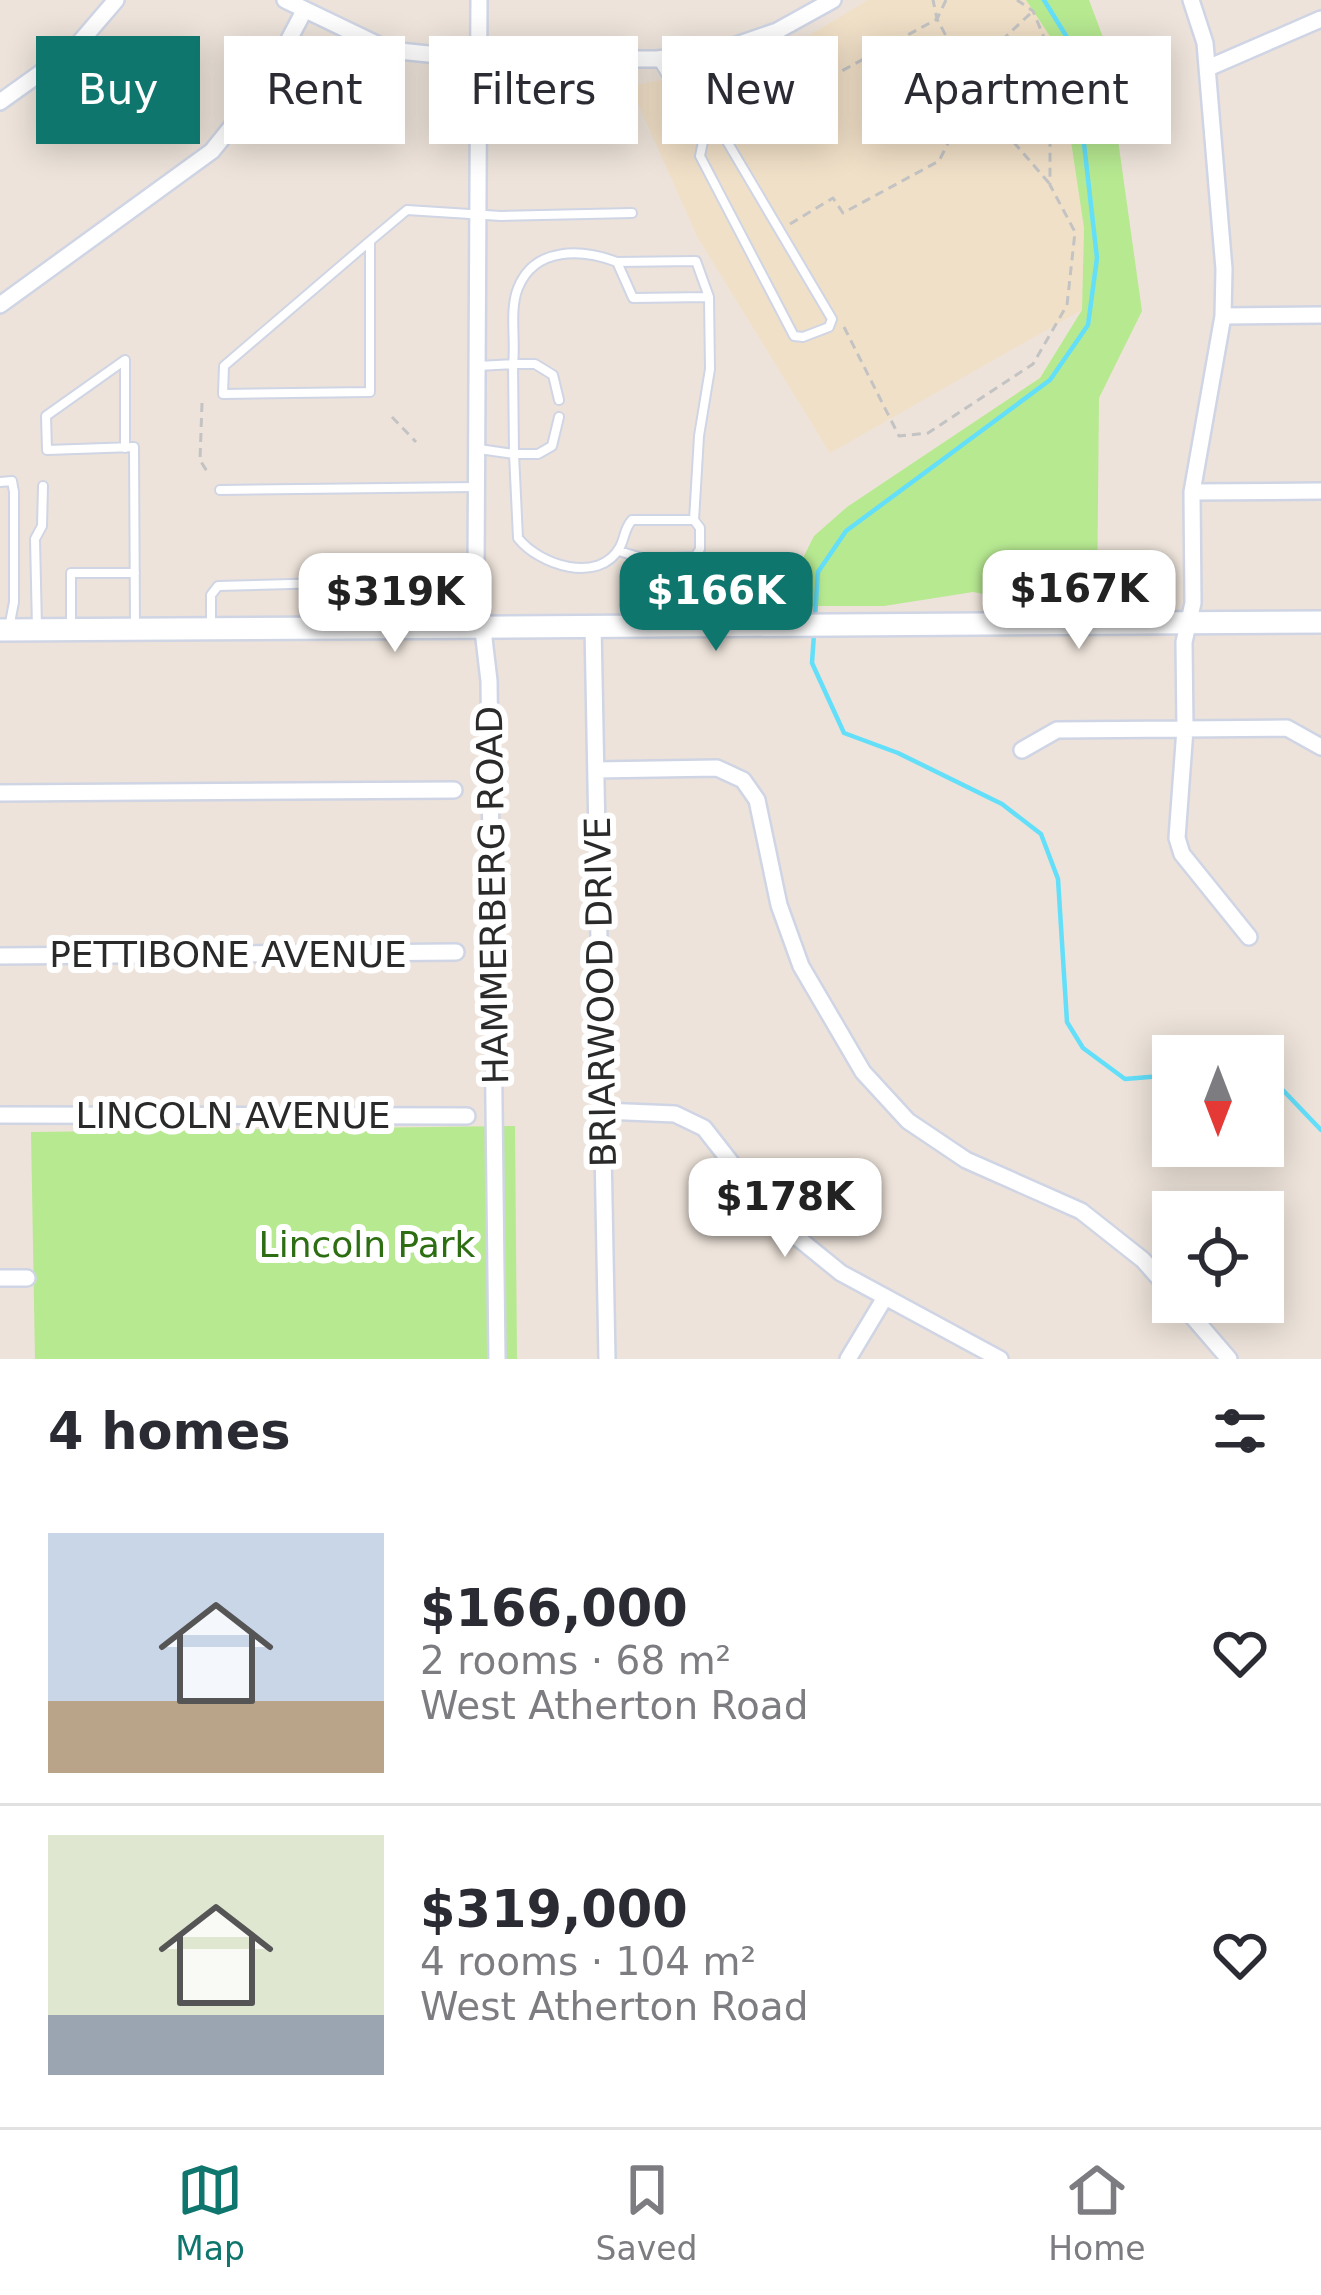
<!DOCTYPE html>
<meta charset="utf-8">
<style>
:root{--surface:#fff;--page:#f7f7f7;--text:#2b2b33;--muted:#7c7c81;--line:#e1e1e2;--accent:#0f766e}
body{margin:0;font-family:"DejaVu Sans",sans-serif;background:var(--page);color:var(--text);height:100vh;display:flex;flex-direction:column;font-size:45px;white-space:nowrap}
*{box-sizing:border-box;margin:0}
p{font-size:39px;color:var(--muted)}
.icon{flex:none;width:66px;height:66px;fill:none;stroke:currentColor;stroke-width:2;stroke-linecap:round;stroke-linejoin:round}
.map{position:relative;height:1359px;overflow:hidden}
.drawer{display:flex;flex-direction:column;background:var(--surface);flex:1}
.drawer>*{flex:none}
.top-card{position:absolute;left:36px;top:36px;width:1251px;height:108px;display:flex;gap:24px}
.needle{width:78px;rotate:180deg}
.buttons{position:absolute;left:1152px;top:1035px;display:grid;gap:24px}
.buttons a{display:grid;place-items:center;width:132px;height:132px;border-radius:0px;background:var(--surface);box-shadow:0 6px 30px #0003;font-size:60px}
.price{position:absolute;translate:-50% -102px;padding:0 27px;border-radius:24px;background:#fff;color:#222;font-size:39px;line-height:78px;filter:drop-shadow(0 3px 6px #0008)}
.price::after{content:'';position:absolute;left:50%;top:72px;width:36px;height:27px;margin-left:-18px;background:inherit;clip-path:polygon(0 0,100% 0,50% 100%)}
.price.active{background:var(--accent);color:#fff}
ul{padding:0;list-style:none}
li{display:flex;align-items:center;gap:36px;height:300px;padding:0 48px}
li+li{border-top:3px solid var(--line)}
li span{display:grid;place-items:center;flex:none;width:336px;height:240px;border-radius:0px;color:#555}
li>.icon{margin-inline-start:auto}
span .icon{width:144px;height:144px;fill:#fffc;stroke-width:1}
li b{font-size:51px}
h2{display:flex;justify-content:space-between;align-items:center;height:144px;padding:0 48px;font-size:51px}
.tag{padding:0 42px;border-radius:0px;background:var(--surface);box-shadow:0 6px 30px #0003;font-size:42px;line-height:108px}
.tag.active{background:var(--accent);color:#fff}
.menu{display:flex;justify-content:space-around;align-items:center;height:168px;border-top:3px solid var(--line);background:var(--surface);font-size:33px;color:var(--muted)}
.menu a{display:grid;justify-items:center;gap:6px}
.menu .active{color:var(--accent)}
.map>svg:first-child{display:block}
.education{fill:#f1e0c8}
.green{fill:#b7e991}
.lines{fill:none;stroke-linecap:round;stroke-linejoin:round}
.stream{stroke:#63dffa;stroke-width:4.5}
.lane-casing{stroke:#cfd5e4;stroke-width:12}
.street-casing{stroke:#cfd5e4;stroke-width:20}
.secondary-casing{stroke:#cfd5e4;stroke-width:26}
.path{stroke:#c3c3c3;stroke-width:3;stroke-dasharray:9 6;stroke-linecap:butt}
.lane{stroke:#fff;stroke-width:8}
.street{stroke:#fff;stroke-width:15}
.secondary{stroke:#fff;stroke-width:21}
.labels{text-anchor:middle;stroke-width:12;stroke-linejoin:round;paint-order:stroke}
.street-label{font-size:36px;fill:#2a2a2a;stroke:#fff}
.park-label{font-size:36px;fill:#2e6e13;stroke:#fff}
</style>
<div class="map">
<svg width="1321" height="1359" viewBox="0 0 1321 1359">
<rect width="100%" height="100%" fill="#ede3da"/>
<!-- education -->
<path class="education" d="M868 0H1026L1053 41 1069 128 1084 228 1082 310 830 453 698 238 630 86 770 59Z"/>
<!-- green -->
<path class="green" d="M1026 0H1089L1104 40 1142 311 1099 398 1097 599 1017 600 973 592 884 606H795V574L814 536 847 507 1040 378 1082 310 1084 228 1069 128 1053 41Z
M515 1126 517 1359H35L31 1132Z"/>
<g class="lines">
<!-- stream -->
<path class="stream" d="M815 617 818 572 846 531 1050 380 1088 325 1097 258 1073 47 1044 0
M814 634 812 663 844 733 898 753 1002 804 1041 834 1058 879 1067 1022 1083 1048 1125 1079 1173 1075
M1263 1079 1278 1085 1321 1130"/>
<defs>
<path id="lane" d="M657 59 704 137 700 156 794 336 803 337 829 327 832 319 725 138 704 137
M370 241V392L223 394 224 366Z
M370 241 407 210 501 216 632 213
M478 366 513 364 514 454H538L552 446 559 417
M559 400 553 375 535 364H513C516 341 509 310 518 288 535 246 582 249 617 262L633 298 709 297 696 261 617 262
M125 448V360L46 416 47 450 134 447 135 627
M479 449 514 454 518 538C539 565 599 585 620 547 625 538 624 529 632 520H694L700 528V549L695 557 645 559 619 551
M0 482 12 481 14 492V602L9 628
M220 490 476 487
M694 520 699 436 710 369 709 297
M211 625V595L218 586 328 583 337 589 338 625
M383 626 386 576 474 572
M71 627V573H135
M37 628 35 539 42 526 43 486"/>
<path id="street" d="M285 0 389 50 478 59H657L716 52 777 31 833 0
M479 0 476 571 489 681 497 1359
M1191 0 1205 43 1224 269 1223 316 1192 492 1193 603 1184 642 1185 729 1177 838 1182 854 1249 937
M1208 68 1321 19
M0 102 74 49 116 0
M0 305 212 151 265 85 304 11
M1223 316 1321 315
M1192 492 1321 491
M593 626 607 1359
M1022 750 1057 730 1287 728 1321 747
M596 770 717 768 743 780 757 800 779 905 801 966 863 1072 908 1121 966 1160 1081 1211 1143 1260 1173 1294
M0 793 454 790
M0 956 456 952
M603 1111 675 1114 704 1128 758 1197 793 1234 841 1273 1000 1359
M0 1115 467 1116
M0 1278H27
M1180 1302 1229 1359
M848 1359 884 1299"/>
<path id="secondary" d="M0 630 1321 622"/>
</defs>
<!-- lane casing -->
<use href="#lane" class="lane-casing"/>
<!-- street casing -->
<use href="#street" class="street-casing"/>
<!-- secondary casing -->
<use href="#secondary" class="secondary-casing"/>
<!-- path -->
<path class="path" d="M946 0 937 19 975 90 1004 131
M737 128 937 19 933 0
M1049 183 1004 131 1051 125
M790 224 833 198 843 213 939 161 975 90 986 55 1032 12
M844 327 899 436 928 433 1033 364 1067 305 1075 232 1050 185V52L1033 11 1017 0
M202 403 200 460 208 473
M392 417 416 442"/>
<!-- lane -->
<use href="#lane" class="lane"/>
<!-- street -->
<use href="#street" class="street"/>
<!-- secondary -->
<use href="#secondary" class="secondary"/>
</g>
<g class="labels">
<!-- street labels -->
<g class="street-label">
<text transform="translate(492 895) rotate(-91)" y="13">HAMMERBERG ROAD</text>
<text x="228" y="967">PETTIBONE AVENUE</text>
<text transform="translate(600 992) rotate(-91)" y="13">BRIARWOOD DRIVE</text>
<text x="233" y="1128">LINCOLN AVENUE</text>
</g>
<!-- park labels -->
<g class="park-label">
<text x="367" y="1257">Lincoln Park</text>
</g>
</g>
</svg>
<div class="buttons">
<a><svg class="needle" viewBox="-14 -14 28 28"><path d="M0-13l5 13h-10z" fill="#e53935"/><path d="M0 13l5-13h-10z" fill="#7c7c81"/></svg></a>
<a><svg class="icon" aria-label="locate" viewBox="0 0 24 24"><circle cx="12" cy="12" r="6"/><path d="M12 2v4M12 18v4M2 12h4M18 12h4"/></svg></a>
</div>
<b class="price" style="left:1079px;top:652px">$167K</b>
<b class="price active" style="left:716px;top:654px">$166K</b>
<b class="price" style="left:395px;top:655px">$319K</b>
<b class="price" style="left:785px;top:1260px">$178K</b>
<div class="top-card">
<a class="tag active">Buy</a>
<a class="tag">Rent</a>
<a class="tag">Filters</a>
<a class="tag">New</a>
<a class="tag">Apartment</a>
</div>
</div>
<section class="drawer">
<h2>4 homes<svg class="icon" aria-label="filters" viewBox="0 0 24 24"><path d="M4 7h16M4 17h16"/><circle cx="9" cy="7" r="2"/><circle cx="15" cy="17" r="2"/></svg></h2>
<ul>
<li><span style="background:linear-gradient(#c9d6e8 70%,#b9a48a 0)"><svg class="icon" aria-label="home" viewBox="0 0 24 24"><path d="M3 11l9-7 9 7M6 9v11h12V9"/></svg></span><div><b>$166,000</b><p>2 rooms · 68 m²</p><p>West Atherton Road</p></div><svg class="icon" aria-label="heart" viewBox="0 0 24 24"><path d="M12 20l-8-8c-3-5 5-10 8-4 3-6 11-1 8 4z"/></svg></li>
<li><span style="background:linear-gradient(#dfe7d0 75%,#9aa5b1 0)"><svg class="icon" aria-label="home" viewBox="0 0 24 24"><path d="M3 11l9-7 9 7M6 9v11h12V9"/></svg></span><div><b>$319,000</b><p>4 rooms · 104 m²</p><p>West Atherton Road</p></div><svg class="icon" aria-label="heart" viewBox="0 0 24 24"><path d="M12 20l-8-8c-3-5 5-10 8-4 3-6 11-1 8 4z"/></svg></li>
</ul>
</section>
<nav class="menu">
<a class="active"><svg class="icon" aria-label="map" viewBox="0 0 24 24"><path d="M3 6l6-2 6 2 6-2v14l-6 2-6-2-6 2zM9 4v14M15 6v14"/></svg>Map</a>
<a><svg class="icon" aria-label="saved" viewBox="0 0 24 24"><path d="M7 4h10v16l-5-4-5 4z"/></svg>Saved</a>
<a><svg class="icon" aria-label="home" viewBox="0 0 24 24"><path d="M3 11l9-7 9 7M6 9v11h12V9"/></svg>Home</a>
</nav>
